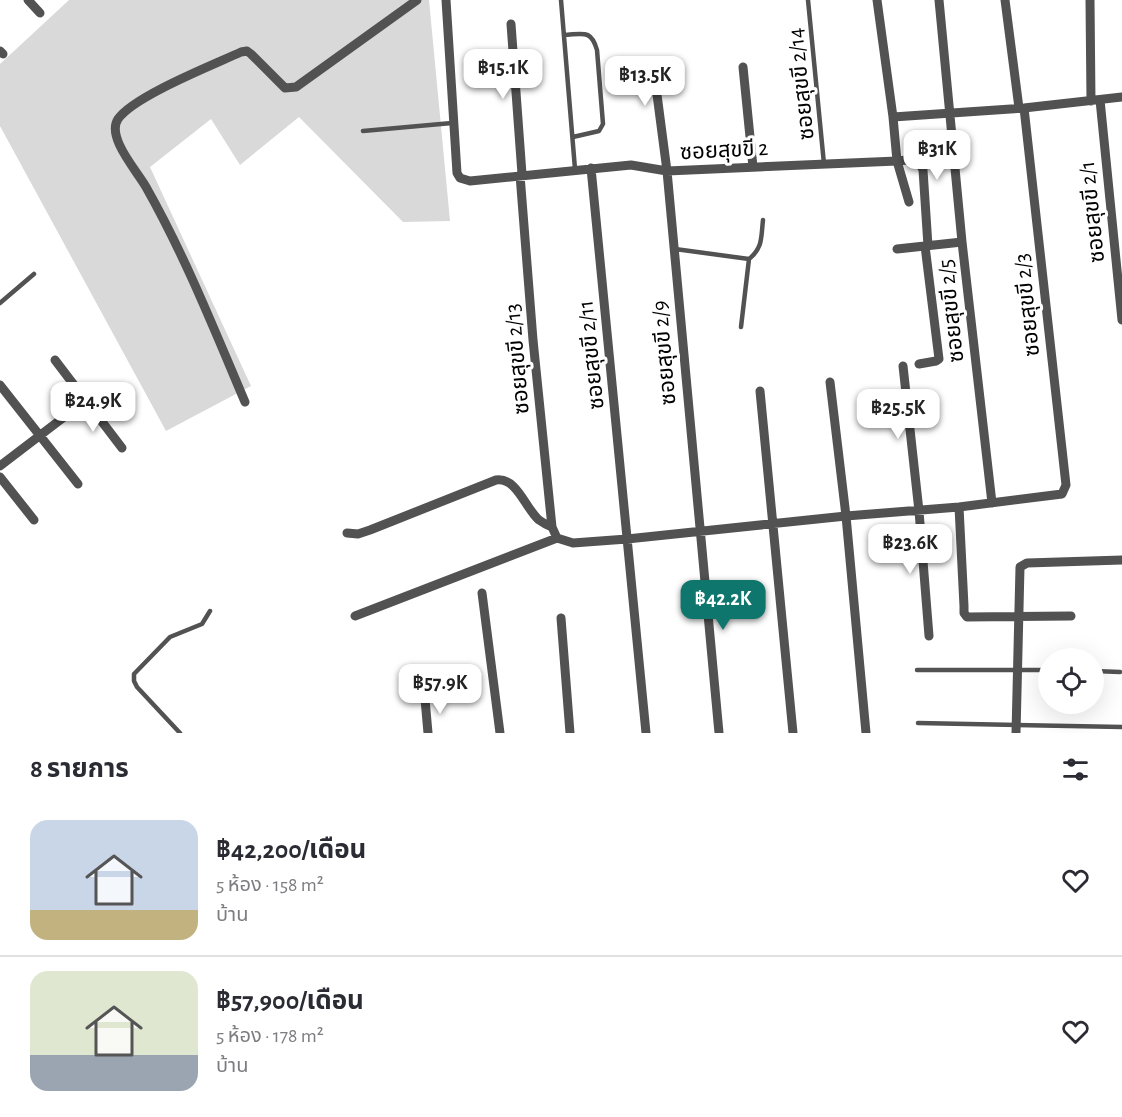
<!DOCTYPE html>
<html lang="th">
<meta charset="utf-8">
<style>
:root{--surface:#fff;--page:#f2f2f3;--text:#2b2b33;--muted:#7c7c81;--line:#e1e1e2;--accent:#0f766e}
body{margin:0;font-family:"Alegreya Sans","Noto Sans Thai",sans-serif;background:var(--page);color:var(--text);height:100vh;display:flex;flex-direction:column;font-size:22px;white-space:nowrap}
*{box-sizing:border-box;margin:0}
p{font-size:20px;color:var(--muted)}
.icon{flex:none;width:33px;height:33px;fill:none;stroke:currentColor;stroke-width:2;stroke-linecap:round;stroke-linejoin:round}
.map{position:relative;height:733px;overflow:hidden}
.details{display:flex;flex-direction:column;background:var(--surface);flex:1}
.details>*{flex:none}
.controls{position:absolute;left:1038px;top:648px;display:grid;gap:12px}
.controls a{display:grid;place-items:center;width:66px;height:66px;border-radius:50%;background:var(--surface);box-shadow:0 6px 24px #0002;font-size:30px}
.price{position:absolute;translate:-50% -51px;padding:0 14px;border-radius:12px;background:#fff;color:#222;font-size:20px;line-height:39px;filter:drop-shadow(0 2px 3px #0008)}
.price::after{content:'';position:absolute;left:50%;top:36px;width:18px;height:14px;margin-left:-9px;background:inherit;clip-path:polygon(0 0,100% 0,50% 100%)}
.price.current{background:var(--accent);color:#fff}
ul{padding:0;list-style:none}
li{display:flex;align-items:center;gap:18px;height:150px;padding:0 30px}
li+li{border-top:2px solid var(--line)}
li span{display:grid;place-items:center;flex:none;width:168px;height:120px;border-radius:18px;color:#555}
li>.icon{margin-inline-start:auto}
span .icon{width:72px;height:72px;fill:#fffc;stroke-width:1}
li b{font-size:26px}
h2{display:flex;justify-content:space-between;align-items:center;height:72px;padding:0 30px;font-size:26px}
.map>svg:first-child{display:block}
.green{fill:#d9d9d9}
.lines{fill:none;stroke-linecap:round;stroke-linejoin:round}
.service{stroke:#525252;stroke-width:4.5}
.minor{stroke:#525252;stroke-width:9}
.labels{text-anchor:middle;stroke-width:6;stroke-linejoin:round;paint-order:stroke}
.street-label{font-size:22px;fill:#000;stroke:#fff}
</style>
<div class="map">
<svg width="1122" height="733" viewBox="0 0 1122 733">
<rect width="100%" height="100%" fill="#fff"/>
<!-- green -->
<path class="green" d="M69 0H429L450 221 403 222 299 117 240 165 211 119 150 167 251 386 166 431 0 126V64Z"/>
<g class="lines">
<!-- service -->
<path class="service" d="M561 0 575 169
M808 0 824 164
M564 35C583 34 591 29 597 50L603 124 599 131 573 137
M363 131 452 123
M675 249 749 259 741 327
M749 259C763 248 761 237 763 220
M0 303 34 274
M917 670H1048
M1094 671 1120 672
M918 723 1122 727
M180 733 137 687 134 681V674L170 637 202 624 210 611"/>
<!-- minor -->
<path class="minor" d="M28 0 40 13
M446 0 457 173 460 178 470 181 631 165 667 171 897 161 893 117 1024 108 1122 97
M877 0 893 117
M939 0 962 242 992 503
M1005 0 1019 108
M1090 0 1091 101
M511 24 522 174
M0 51 3 54
M679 67 662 76 656 87 667 171 719 733
M743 67 753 167
M1100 100 1122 320
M591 168 646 733
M520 175 533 340 552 527 557 538
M909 202 897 161C909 160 918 157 923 170L928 246
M897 249 962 242
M55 360 122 448
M919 364 936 361 939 359 925 246
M903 366 919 511 929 636
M830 382 846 516 866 733
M0 385 78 484
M760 391 793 733
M245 402C214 329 185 256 146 187 137 171 106 137 118 119 134 96 213 65 241 52L247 51 251 54 285 88 296 87 417 0
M0 466 85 401
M0 477 34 520
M959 507 964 606V613L967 617 1071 616
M347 533 358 534 370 530 496 480C517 477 525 508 539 520 543 523 547 525 552 527
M482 593 500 733
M355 616 557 538 573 543 627 539 846 516 959 507 1062 494 1066 485 1024 108
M561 618 570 733
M425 699 428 733
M1016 733 1020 567 1027 563 1122 560"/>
</g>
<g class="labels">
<!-- street labels -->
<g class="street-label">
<text transform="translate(800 84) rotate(-96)" y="8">ซอยสุขขี 2/14</text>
<text transform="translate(724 149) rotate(-3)" y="8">ซอยสุขขี 2</text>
<text transform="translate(1091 212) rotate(-96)" y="8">ซอยสุขขี 2/1</text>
<text transform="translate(1026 305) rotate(-96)" y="8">ซอยสุขขี 2/3</text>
<text transform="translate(950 311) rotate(-96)" y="8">ซอยสุขขี 2/5</text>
<text transform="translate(663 353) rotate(-95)" y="8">ซอยสุขขี 2/9</text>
<text transform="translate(590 355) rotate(-96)" y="8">ซอยสุขขี 2/11</text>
<text transform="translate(516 359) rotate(-95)" y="8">ซอยสุขขี 2/13</text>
</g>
</g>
</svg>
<div class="controls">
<a><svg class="icon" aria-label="locate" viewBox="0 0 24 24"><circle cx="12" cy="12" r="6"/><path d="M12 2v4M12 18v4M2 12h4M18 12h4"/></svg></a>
</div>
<b class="price" style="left:503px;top:100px">฿15.1K</b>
<b class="price" style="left:645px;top:107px">฿13.5K</b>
<b class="price" style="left:937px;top:181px">฿31K</b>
<b class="price" style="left:93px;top:433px">฿24.9K</b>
<b class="price" style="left:898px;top:440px">฿25.5K</b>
<b class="price" style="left:910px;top:575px">฿23.6K</b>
<b class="price current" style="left:723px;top:631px">฿42.2K</b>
<b class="price" style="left:440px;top:715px">฿57.9K</b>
</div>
<section class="details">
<h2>8 รายการ<svg class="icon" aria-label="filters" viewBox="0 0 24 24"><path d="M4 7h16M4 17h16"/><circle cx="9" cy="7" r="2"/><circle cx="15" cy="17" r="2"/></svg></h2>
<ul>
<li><span style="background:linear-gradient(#c9d6e8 75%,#c2b280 0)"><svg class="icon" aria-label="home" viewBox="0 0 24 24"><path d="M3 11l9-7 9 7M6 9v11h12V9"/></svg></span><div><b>฿42,200/เดือน</b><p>5 ห้อง · 158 m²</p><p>บ้าน</p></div><svg class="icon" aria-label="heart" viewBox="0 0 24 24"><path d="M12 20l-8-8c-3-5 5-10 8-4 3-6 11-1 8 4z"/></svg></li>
<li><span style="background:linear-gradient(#dfe7d0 70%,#9aa5b1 0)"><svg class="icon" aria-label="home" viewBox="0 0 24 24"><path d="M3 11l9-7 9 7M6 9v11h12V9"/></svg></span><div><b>฿57,900/เดือน</b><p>5 ห้อง · 178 m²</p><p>บ้าน</p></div><svg class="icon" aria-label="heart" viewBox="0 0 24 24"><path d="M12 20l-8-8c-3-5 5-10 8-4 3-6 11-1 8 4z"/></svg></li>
</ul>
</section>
